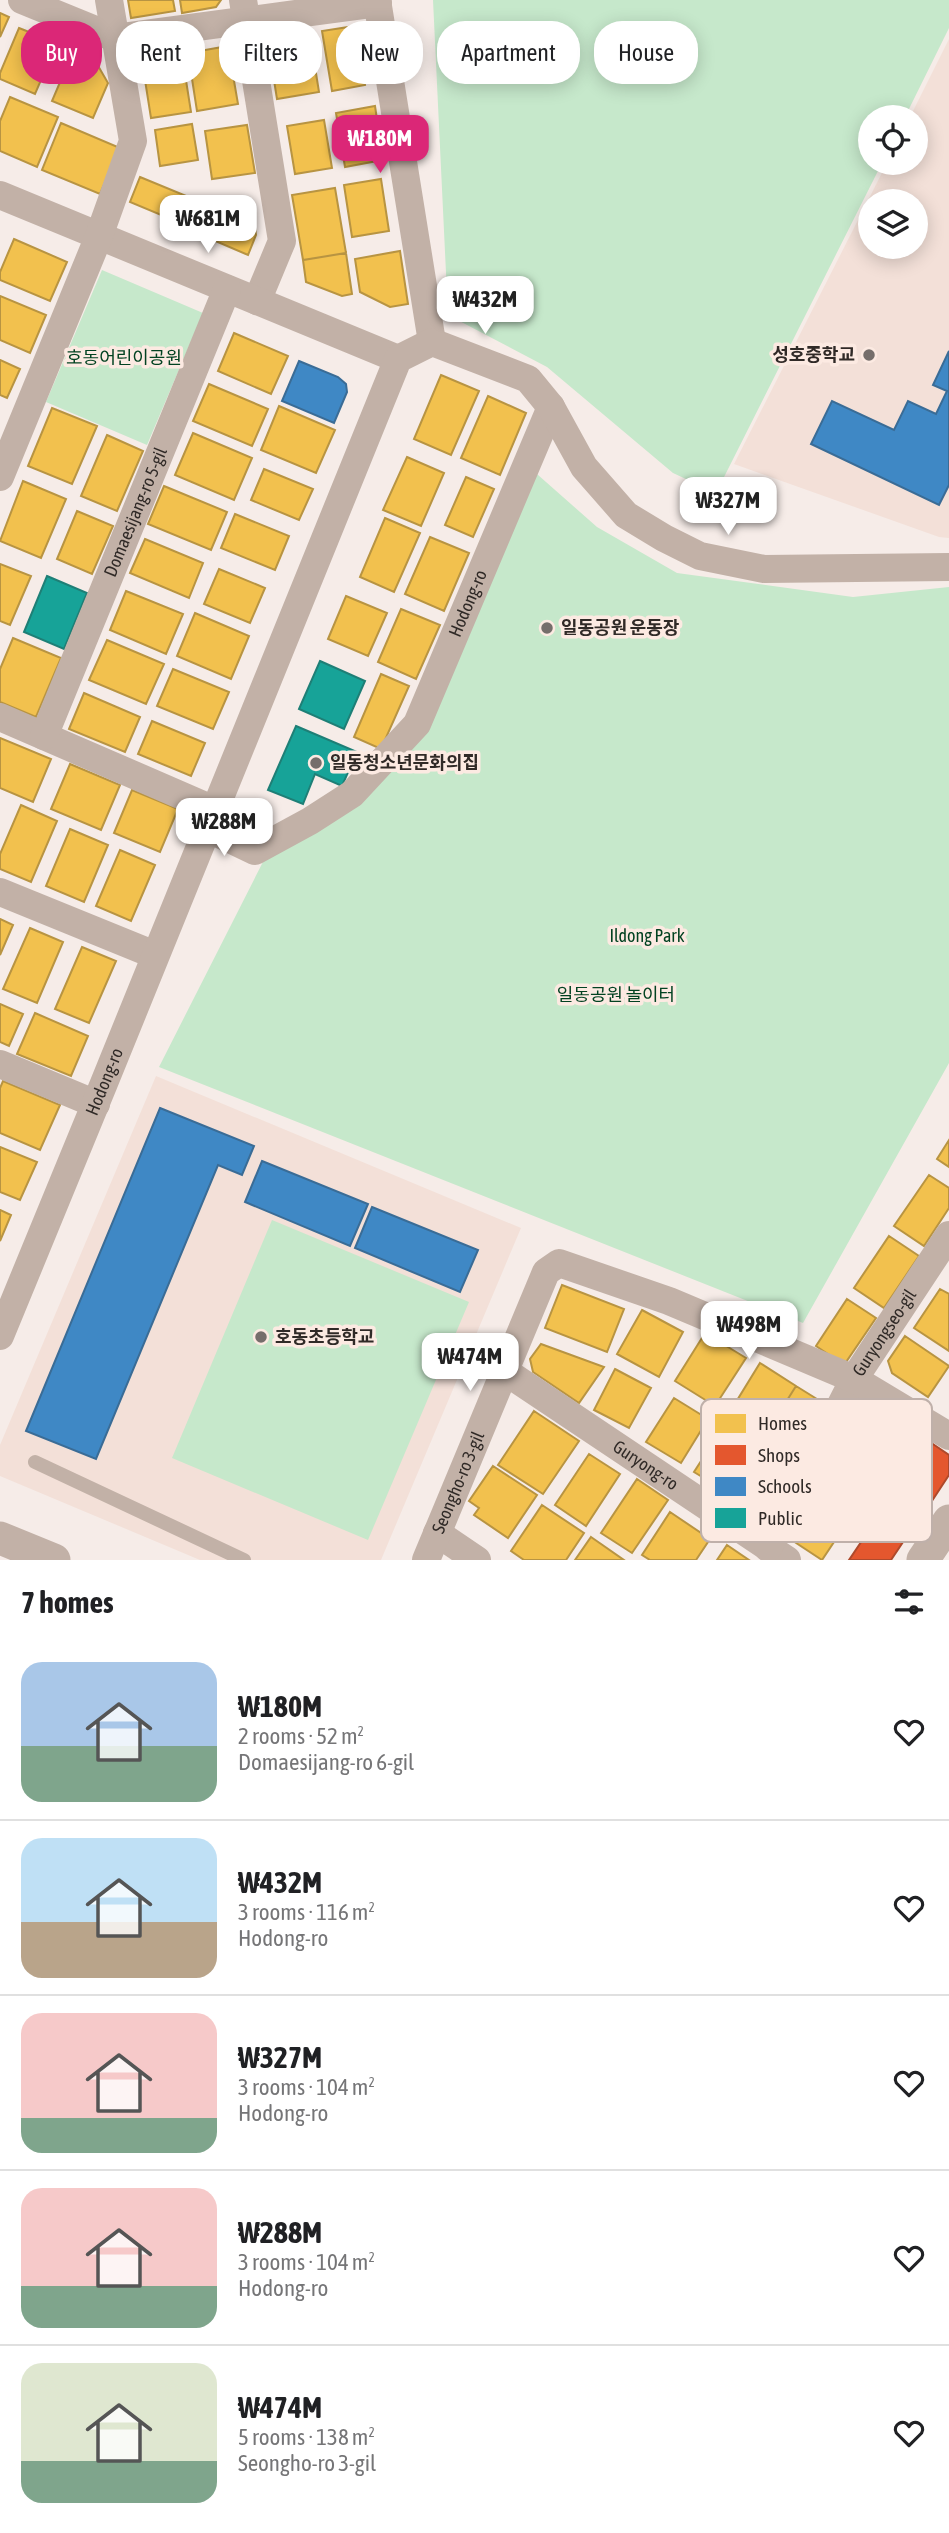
<!DOCTYPE html>
<meta charset="utf-8">
<style>
:root{--surface:#fff;--page:#f6f6f6;--text:#202124;--muted:#757577;--line:#e0e0e0;--accent:#db2777}
body{margin:0;font-family:"Asap Condensed","Noto Sans KR",sans-serif;background:var(--page);color:var(--text);height:100vh;display:flex;flex-direction:column;font-size:26px;white-space:nowrap}
*{box-sizing:border-box;margin:0}
p{font-size:23px;color:var(--muted)}
.icon{flex:none;width:38px;height:38px;fill:none;stroke:currentColor;stroke-width:2;stroke-linecap:round;stroke-linejoin:round}
.map{position:relative;height:1560px;overflow:hidden}
.details{display:flex;flex-direction:column;background:var(--surface);flex:1}
.details>*{flex:none}
.guide{position:absolute;left:21px;top:21px;width:908px;height:63px;display:flex;gap:14px}
.controls{position:absolute;left:858px;top:105px;display:grid;gap:14px}
.controls a{display:grid;place-items:center;width:70px;height:70px;border-radius:50%;background:var(--surface);box-shadow:0 4px 18px #0003;font-size:35px}
.price{position:absolute;translate:-50% -60px;padding:0 16px;border-radius:14px;background:#fff;color:#222;font-size:23px;line-height:46px;filter:drop-shadow(0 2px 4px #0008)}
.price::after{content:'';position:absolute;left:50%;top:42px;width:21px;height:16px;margin-left:-10px;background:inherit;clip-path:polygon(0 0,100% 0,50% 100%)}
.price.selected{background:var(--accent);color:#fff}
ul{padding:0;list-style:none}
li{display:flex;align-items:center;gap:21px;height:175px;padding:0 21px}
li+li{border-top:2px solid var(--line)}
li span{display:grid;place-items:center;flex:none;width:196px;height:140px;border-radius:21px;color:#555}
li>.icon{margin-inline-start:auto}
span .icon{width:84px;height:84px;fill:#fffc;stroke-width:1}
li b{font-size:30px}
h2{display:flex;justify-content:space-between;align-items:center;height:84px;padding:0 21px;font-size:30px}
.chip{padding:0 24px;border-radius:28px;background:var(--surface);box-shadow:0 4px 18px #0003;font-size:24px;line-height:63px}
.chip.selected{background:var(--accent);color:#fff}
.map>svg:first-child{display:block}
.built{fill:#f3e0d8;fill-rule:evenodd}
.green{fill:#c6e8cb}
.homes{fill:#f2c14e;stroke:#b89442;stroke-width:2}
.shops{fill:#e4572e;stroke:#ae4a2c;stroke-width:2}
.schools{fill:#3f88c5;stroke:#3a6c96;stroke-width:2}
.public{fill:#17a398;stroke:#1e7f76;stroke-width:2}
.lines{fill:none;stroke-linecap:round;stroke-linejoin:round}
.service{stroke:#c2b1a7;stroke-width:14}
.minor{stroke:#c2b1a7;stroke-width:28}
.tertiary{stroke:#c2b1a7;stroke-width:33}
.poi-dot{fill:#756e6b;stroke:#fceae2;stroke-width:2.5}
.labels{text-anchor:middle;stroke-width:7;stroke-linejoin:round;paint-order:stroke}
.poi-label{font-size:18px;font-weight:bold;fill:#302a27;stroke:#fceae2;text-anchor:start}
.park-label{font-size:18px;fill:#024221;stroke:#fceae2}
.street-label{font-size:18px;fill:#302a27;stroke:#fceae2}
.key{fill:#fceae2;stroke:#bfb0aa;stroke-width:2}
.key-label{font-size:19px;fill:#302a27}
</style>
<div class="map">
<svg width="949" height="1560" viewBox="0 0 949 1560">
<rect width="100%" height="100%" fill="#f6ece8"/>
<!-- built -->
<path class="built" d="M949 39V538L939 537 734 464 887 163H915V117H910ZM870 201H915V247H870Z
M156 1076 521 1228 381 1560H200L0 1476V1445Z"/>
<!-- green -->
<path class="green" d="M433 0H949V28L905 117H870V163H882L716 493 673 473 547 367 448 315Z
M102 270 203 313 147 445 46 402Z
M529 467 597 527 677 573 853 597 949 587V1063L803 1323 159 1067 269 850 428 728Z
M272 1220 469 1302 368 1540 172 1458Z"/>
<!-- homes -->
<path class="homes" d="M128 0H173L175 11 131 18Z
M180 0H221L216 7 182 13Z
M0 13 9 17 0 37Z
M355 26 365 85 332 91 322 31Z
M19 28 57 43 35 94 0 79V73Z
M311 42 319 92 277 99 269 49Z
M228 46 238 104 197 111 188 53Z
M72 54 97 64 108 83 93 118 52 101Z
M182 55 191 112 151 118 142 61Z
M10 97 58 117 37 167 0 151V121Z
M375 106 383 160 345 167 336 113Z
M324 120 332 168 295 174 287 126Z
M61 123 120 148 100 194 42 170Z
M192 124 198 160 160 166 155 130Z
M247 125 255 173 212 179 205 131Z
M140 177 196 200 185 225 130 202Z
M381 179 389 231 352 237 344 185Z
M335 188 346 253 303 260 292 195Z
M241 199 242 203 251 201 256 235 248 255 206 237 221 202Z
M14 239 67 262 50 301 0 280V272Z
M400 251 408 304 390 307 360 292 355 259Z
M346 253 352 294 342 296 306 282 303 260Z
M0 296 46 315 30 353 0 340Z
M234 333 288 356 271 394 218 371Z
M0 360 20 369 7 398 0 395Z
M441 375 479 391 451 455 414 439Z
M209 384 268 409 252 446 193 421Z
M488 396 526 413 500 475 461 458Z
M279 406 335 430 316 473 261 450Z
M52 408 97 426 72 484 28 466Z
M193 433 252 458 234 500 175 475Z
M107 435 143 451 117 511 81 496Z
M407 457 444 473 421 526 383 510Z
M264 469 313 489 299 520 251 500Z
M466 477 494 489 473 537 445 525Z
M23 481 66 499 41 558 0 541Z
M164 486 227 512 211 550 148 524Z
M77 511 113 526 92 574 57 559Z
M235 514 289 536 275 570 221 548Z
M385 518 420 533 394 592 360 577Z
M430 537 469 553 444 611 405 594Z
M145 539 203 563 189 598 130 573Z
M0 564 31 576 10 625 0 621Z
M219 569 265 588 250 623 204 604Z
M126 591 183 614 166 654 110 630Z
M346 596 387 613 368 656 328 639Z
M401 609 440 625 416 679 378 662Z
M195 613 249 636 231 679 177 656Z
M13 638 61 658 36 717 0 702V669Z
M107 640 164 664 146 704 89 680Z
M173 669 229 692 213 729 157 706Z
M381 674 409 686 381 749 354 737Z
M84 693 140 717 125 752 69 729Z
M152 721 205 743 191 776 138 754Z
M0 738 51 759 33 802 0 788Z
M70 764 120 785 101 830 51 809Z
M132 790 178 809 160 852 114 833Z
M21 805 57 821 31 882 0 869V854Z
M70 829 108 845 84 902 46 886Z
M120 850 155 865 131 921 96 906Z
M0 919 13 925 0 955Z
M30 928 63 942 37 1003 3 989Z
M82 947 116 961 89 1023 55 1009Z
M0 1004 23 1014 9 1046 0 1042Z
M35 1013 88 1036 71 1076 17 1054Z
M3 1081 60 1105 40 1150 0 1133V1088Z
M949 1140V1167L937 1159Z
M0 1147 37 1162 20 1200 0 1192Z
M929 1175 949 1188V1208L924 1246 894 1226Z
M0 1210 11 1215 0 1241Z
M889 1236 919 1256 884 1308 854 1288Z
M562 1285 624 1309 607 1352 545 1328Z
M940 1289 949 1294V1351L914 1328Z
M847 1299 876 1318 844 1365 816 1346Z
M642 1310 683 1332 659 1377 617 1354Z
M705 1333 746 1358 715 1406 675 1381Z
M905 1336 949 1366 928 1397 892 1373 888 1361Z
M541 1344 604 1367 579 1403 533 1372 530 1359Z
M760 1363 796 1386 764 1437 728 1415Z
M615 1369 651 1388 629 1428 594 1410Z
M796 1386 833 1409 800 1460 764 1437Z
M674 1398 708 1419 681 1463 646 1442Z
M534 1411 579 1441 543 1494 498 1465Z
M723 1427 758 1449 730 1494 694 1472Z
M589 1454 620 1474 586 1526 555 1505Z
M493 1466 537 1495 508 1538 474 1515 479 1508 469 1501Z
M819 1476 860 1503 822 1560 781 1533Z
M637 1479 668 1500 632 1553 601 1533Z
M542 1505 584 1533 566 1560H524L511 1551Z
M670 1512 710 1539 696 1560H650L642 1555Z
M591 1537 624 1560H575Z
M727 1545 749 1560H717Z"/>
<!-- shops -->
<path class="shops" d="M927 1440 949 1455V1475L918 1522 886 1501Z
M880 1514 909 1533 891 1560H849Z"/>
<!-- schools -->
<path class="schools" d="M949 351V485L939 505 811 444 832 401 894 430 908 401 936 414 947 391 933 385Z
M299 361 338 377 346 384 347 392 334 423 282 401Z
M160 1108 254 1146 242 1175 218 1165 96 1459 26 1431Z
M262 1161 368 1204 350 1246 245 1202Z
M372 1207 478 1250 460 1292 355 1248Z"/>
<!-- public -->
<path class="public" d="M47 576 87 593 64 649 24 632Z
M320 661 365 681 344 729 299 709Z
M296 726 357 752 342 786 315 774 303 804 268 790Z"/>
<g class="lines">
<!-- service -->
<path class="service" d="M35 1462 244 1560"/>
<!-- minor -->
<g class="minor">
<path d="M22 0 115 38 378 3"/>
<path d="M243 0 282 241 257 301"/>
<path d="M377 0 432 342"/>
<path d="M0 195 398 359"/>
<path d="M0 477 99 236 133 141 109 0"/>
<path d="M0 717 217 811"/>
<path id="s1" d="M44 736 227 289"/>
<path id="s2" d="M209 829 255 851 310 821 352 794 417 724 551 407"/>
<path d="M0 892 155 955"/>
<path d="M0 1064 96 1104"/>
<path id="s3" d="M0 1336C134 1011 267 686 398 359L432 342 528 379 551 407 584 467 626 515 664 538 700 556 764 569 949 567"/>
<path id="s4" d="M506 1372 787 1560"/>
<path d="M437 1533 477 1560"/>
<path id="s5" d="M768 1548 854 1379 949 1235"/>
<path id="s6" d="M426 1560 546 1272 559 1263 669 1301 854 1379 949 1436"/>
</g>
<!-- tertiary -->
<path class="tertiary" d="M0 1538 54 1560
M923 1560 949 1521"/>
</g>
<!-- markers -->
<g class="poi-dot">
<circle cx="869" cy="355" r="7"/>
<circle cx="547" cy="628" r="7"/>
<circle cx="316" cy="763" r="7"/>
<circle cx="261" cy="1337" r="7"/>
</g>
<g class="labels">
<!-- poi labels -->
<g class="poi-label">
<text x="855" y="361" text-anchor="end">성호중학교</text>
<text x="561" y="634">일동공원 운동장</text>
<text x="330" y="769">일동청소년문화의집</text>
<text x="275" y="1343">호동초등학교</text>
</g>
<!-- park labels -->
<g class="park-label">
<text x="124" y="364">호동어린이공원</text>
<text x="647" y="942">Ildong Park</text>
<text x="616" y="1001">일동공원 놀이터</text>
</g>
<!-- street labels -->
<g class="street-label">
<text dy="6" stroke="none"><textPath href="#s1" startOffset="242">Domaesijang-ro 5-gil</textPath></text>
<text dy="6" stroke="none"><textPath href="#s2" startOffset="390">Hodong-ro</textPath></text>
<text dy="6" stroke="none"><textPath href="#s3" startOffset="275">Hodong-ro</textPath></text>
<text dy="6" stroke="none"><textPath href="#s5" startOffset="245">Guryongseo-gil</textPath></text>
<text dy="6" stroke="none"><textPath href="#s4" startOffset="168">Guryong-ro</textPath></text>
<text dy="6" stroke="none"><textPath href="#s6" startOffset="84">Seongho-ro 3-gil</textPath></text>
</g>
</g>
<!-- legend -->
<rect x="701" y="1399" width="231" height="143" rx="10" class="key"/>
<rect x="715" y="1414" width="31" height="19" fill="#f2c14e"/>
<rect x="715" y="1445" width="31" height="20" fill="#e4572e"/>
<rect x="715" y="1477" width="31" height="19" fill="#3f88c5"/>
<rect x="715" y="1508" width="31" height="20" fill="#17a398"/>
<g class="key-label">
<text x="758" y="1430">Homes</text>
<text x="758" y="1462">Shops</text>
<text x="758" y="1493">Schools</text>
<text x="758" y="1525">Public</text>
</g>
</svg>
<div class="controls">
<a><svg class="icon" aria-label="locate" viewBox="0 0 24 24"><circle cx="12" cy="12" r="6"/><path d="M12 2v4M12 18v4M2 12h4M18 12h4"/></svg></a>
<a><svg class="icon" aria-label="layers" viewBox="0 0 24 24"><path d="M12 4l9 5-9 5-9-5zM3 14l9 5 9-5"/></svg></a>
</div>
<b class="price selected" style="left:380px;top:175px">₩180M</b>
<b class="price" style="left:208px;top:255px">₩681M</b>
<b class="price" style="left:485px;top:336px">₩432M</b>
<b class="price" style="left:728px;top:537px">₩327M</b>
<b class="price" style="left:224px;top:858px">₩288M</b>
<b class="price" style="left:749px;top:1361px">₩498M</b>
<b class="price" style="left:470px;top:1393px">₩474M</b>
<div class="guide">
<a class="chip selected">Buy</a>
<a class="chip">Rent</a>
<a class="chip">Filters</a>
<a class="chip">New</a>
<a class="chip">Apartment</a>
<a class="chip">House</a>
</div>
</div>
<section class="details">
<h2>7 homes<svg class="icon" aria-label="filters" viewBox="0 0 24 24"><path d="M4 7h16M4 17h16"/><circle cx="9" cy="7" r="2"/><circle cx="15" cy="17" r="2"/></svg></h2>
<ul>
<li><span style="background:linear-gradient(#a9c7e8 60%,#7fa58c 0)"><svg class="icon" aria-label="home" viewBox="0 0 24 24"><path d="M3 11l9-7 9 7M6 9v11h12V9"/></svg></span><div><b>₩180M</b><p>2 rooms · 52 m²</p><p>Domaesijang-ro 6-gil</p></div><svg class="icon" aria-label="heart" viewBox="0 0 24 24"><path d="M12 20l-8-8c-3-5 5-10 8-4 3-6 11-1 8 4z"/></svg></li>
<li><span style="background:linear-gradient(#bfe0f5 60%,#b9a48a 0)"><svg class="icon" aria-label="home" viewBox="0 0 24 24"><path d="M3 11l9-7 9 7M6 9v11h12V9"/></svg></span><div><b>₩432M</b><p>3 rooms · 116 m²</p><p>Hodong-ro</p></div><svg class="icon" aria-label="heart" viewBox="0 0 24 24"><path d="M12 20l-8-8c-3-5 5-10 8-4 3-6 11-1 8 4z"/></svg></li>
<li><span style="background:linear-gradient(#f6c9c9 75%,#7fa58c 0)"><svg class="icon" aria-label="home" viewBox="0 0 24 24"><path d="M3 11l9-7 9 7M6 9v11h12V9"/></svg></span><div><b>₩327M</b><p>3 rooms · 104 m²</p><p>Hodong-ro</p></div><svg class="icon" aria-label="heart" viewBox="0 0 24 24"><path d="M12 20l-8-8c-3-5 5-10 8-4 3-6 11-1 8 4z"/></svg></li>
<li><span style="background:linear-gradient(#f6c9c9 70%,#7fa58c 0)"><svg class="icon" aria-label="home" viewBox="0 0 24 24"><path d="M3 11l9-7 9 7M6 9v11h12V9"/></svg></span><div><b>₩288M</b><p>3 rooms · 104 m²</p><p>Hodong-ro</p></div><svg class="icon" aria-label="heart" viewBox="0 0 24 24"><path d="M12 20l-8-8c-3-5 5-10 8-4 3-6 11-1 8 4z"/></svg></li>
<li><span style="background:linear-gradient(#dfe7d0 70%,#7fa58c 0)"><svg class="icon" aria-label="home" viewBox="0 0 24 24"><path d="M3 11l9-7 9 7M6 9v11h12V9"/></svg></span><div><b>₩474M</b><p>5 rooms · 138 m²</p><p>Seongho-ro 3-gil</p></div><svg class="icon" aria-label="heart" viewBox="0 0 24 24"><path d="M12 20l-8-8c-3-5 5-10 8-4 3-6 11-1 8 4z"/></svg></li>
</ul>
</section>
